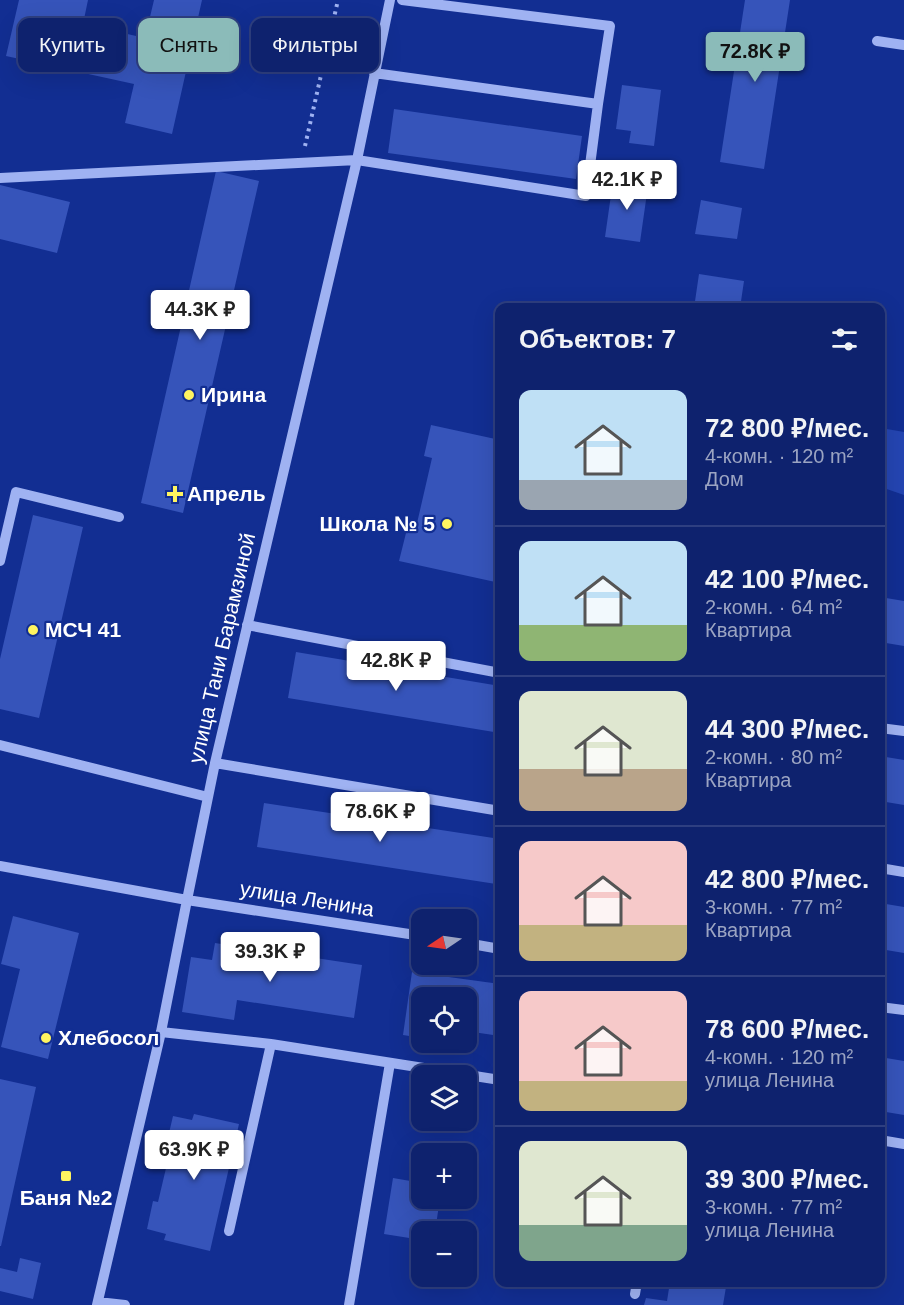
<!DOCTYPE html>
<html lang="ru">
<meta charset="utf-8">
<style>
:root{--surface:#0e226e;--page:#1c2f76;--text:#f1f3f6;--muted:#9ba4c2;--line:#2e3f81;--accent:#8bbbb9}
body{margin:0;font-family:Arial,sans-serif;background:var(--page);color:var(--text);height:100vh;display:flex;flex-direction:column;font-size:22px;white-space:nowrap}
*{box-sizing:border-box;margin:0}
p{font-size:20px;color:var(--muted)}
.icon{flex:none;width:33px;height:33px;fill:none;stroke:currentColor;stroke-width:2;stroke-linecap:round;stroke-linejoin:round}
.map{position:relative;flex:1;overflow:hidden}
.panel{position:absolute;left:495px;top:303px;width:390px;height:984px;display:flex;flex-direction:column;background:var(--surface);border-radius:12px;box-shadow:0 6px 24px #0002,0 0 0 2px var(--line)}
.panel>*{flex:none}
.banner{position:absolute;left:18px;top:18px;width:387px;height:54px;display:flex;gap:12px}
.needle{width:39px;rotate:257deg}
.tools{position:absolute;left:411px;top:909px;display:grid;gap:12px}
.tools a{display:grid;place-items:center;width:66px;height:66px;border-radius:12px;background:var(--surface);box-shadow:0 6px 24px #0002,0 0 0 2px var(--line);font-size:30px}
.price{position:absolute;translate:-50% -51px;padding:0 14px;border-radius:6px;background:#fff;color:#222;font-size:20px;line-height:39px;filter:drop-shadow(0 2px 3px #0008)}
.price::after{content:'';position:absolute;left:50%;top:36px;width:18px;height:14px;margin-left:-9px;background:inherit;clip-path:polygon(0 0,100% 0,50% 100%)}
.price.active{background:var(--accent);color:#111}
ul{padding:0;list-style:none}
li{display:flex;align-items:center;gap:18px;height:150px;padding:0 24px}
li+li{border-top:2px solid var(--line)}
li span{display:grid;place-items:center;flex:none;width:168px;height:120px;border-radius:12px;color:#555}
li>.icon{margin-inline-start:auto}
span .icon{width:72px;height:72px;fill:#fffc;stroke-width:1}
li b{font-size:26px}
h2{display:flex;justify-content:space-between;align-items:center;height:72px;padding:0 24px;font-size:26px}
.pill{padding:0 21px;border-radius:12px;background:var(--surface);box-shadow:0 6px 24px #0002,0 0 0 2px var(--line);font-size:21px;line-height:54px}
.pill.active{background:var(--accent);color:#111}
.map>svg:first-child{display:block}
.green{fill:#2445b2}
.building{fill:#3654ba}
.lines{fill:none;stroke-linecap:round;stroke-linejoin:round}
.path{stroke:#9fb2f2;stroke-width:4;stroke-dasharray:3 4.5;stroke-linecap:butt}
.minor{stroke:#9fb2f2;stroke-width:10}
.poi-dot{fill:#fff460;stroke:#122e92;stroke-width:2}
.labels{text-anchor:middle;stroke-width:4.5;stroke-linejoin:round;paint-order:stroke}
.poi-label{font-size:21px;font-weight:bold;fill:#fff;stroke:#122e92;text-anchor:start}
.street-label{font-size:21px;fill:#fff;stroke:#122e92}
</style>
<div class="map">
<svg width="904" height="1305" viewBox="0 0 904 1305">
<rect width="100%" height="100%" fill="#122e92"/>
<!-- green -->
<path class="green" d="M881 428 904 432V495L881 487Z"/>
<!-- building -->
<path class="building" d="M19 0H88L83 24 145 38 154 0H202L172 134 125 123 134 84 6 56Z
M745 0H790L764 169 720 162Z
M622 85 661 90 654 146 629 143 631 131 616 129Z
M394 109 582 136 576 179 388 153Z
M216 171 259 181 183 513 141 503Z
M613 181 648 186 640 242 605 237Z
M0 185 70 202 57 253 0 239Z
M701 200 742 208 737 239 695 234Z
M699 274 744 281 740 308H694Z
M431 425 500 440V501L496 516 500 517V583L399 561 407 529 415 532 432 458 424 456Z
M33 515 83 527 39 718 0 709V659Z
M880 597 904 601V646L880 642Z
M296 652 500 686V733L288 698Z
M880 756 904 760V805L880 801Z
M264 803 500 839V859L496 884 257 847Z
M880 903 904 907V953L880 949Z
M13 916 79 933 48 1059 1 1047 20 969 1 964Z
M215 943 362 965 354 1018 237 1000 234 1020 182 1012 191 957 212 960Z
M412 972 500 984V1036L466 1031V998H422V1038L403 1035Z
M880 1057 904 1061V1115L880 1111Z
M0 1079 36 1087 1 1246H0Z
M194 1114 239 1124 210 1251 164 1240 166 1234 147 1229 153 1201 158 1202 171 1147 166 1146 173 1116 192 1120Z
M393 1178 422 1183V1198H440L435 1232H422V1240L384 1234Z
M20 1258 41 1263 33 1299 0 1291V1268L17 1272Z
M670 1282H718L717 1286 726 1287 723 1305H644L646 1298 667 1301Z"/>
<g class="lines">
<!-- path -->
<path class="path" d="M305 146 338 0"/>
<!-- minor -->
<path class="minor" d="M402 0 610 26 598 104
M877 41 904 45
M0 178 357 160 586 196 598 104 374 73
M0 561 16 492 119 517
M247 625 500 673
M880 728 904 731
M0 745 208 797
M215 763 500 811
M0 866 187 900 422 936
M880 868 904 872
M466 943 500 949
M880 1007 904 1010
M161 1032 271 1044 500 1080
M880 1140 904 1144
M229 1231 271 1044
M635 1294 637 1282
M98 1302 125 1305
M97 1305 161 1032 187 900 215 763 357 160 390 0
M349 1305 390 1063"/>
</g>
<!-- markers -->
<g class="poi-dot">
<circle cx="189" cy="395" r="6"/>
<path d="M172 485h6v6h6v6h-6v6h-6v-6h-6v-6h6z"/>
<circle cx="447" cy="524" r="6"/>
<circle cx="33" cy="630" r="6"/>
<circle cx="46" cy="1038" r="6"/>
<rect x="60" y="1170" width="12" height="12" rx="3"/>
</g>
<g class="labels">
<!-- poi labels -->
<g class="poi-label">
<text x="201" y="402">Ирина</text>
<text x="187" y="501">Апрель</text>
<text x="435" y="531" text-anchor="end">Школа № 5</text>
<text x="45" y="637">МСЧ 41</text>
<text x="58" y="1045">Хлебосол</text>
<text x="66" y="1205" text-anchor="middle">Баня №2</text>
</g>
<!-- street labels -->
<g class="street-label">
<text transform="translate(222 648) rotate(-77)" y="7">улица Тани Барамзиной</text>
<text transform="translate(307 899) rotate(9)" y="7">улица Ленина</text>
</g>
</g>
</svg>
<div class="tools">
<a><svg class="needle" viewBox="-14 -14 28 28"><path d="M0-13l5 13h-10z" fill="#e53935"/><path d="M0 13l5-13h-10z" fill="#9ba4c2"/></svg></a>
<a><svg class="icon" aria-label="locate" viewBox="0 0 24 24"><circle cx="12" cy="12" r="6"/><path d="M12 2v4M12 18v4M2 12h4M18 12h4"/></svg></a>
<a><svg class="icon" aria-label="layers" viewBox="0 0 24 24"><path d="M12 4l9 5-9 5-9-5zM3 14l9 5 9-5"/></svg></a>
<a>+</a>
<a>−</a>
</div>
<b class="price active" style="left:755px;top:83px">72.8K ₽</b>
<b class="price" style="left:627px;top:211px">42.1K ₽</b>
<b class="price" style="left:200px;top:341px">44.3K ₽</b>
<b class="price" style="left:396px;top:692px">42.8K ₽</b>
<b class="price" style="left:380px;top:843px">78.6K ₽</b>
<b class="price" style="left:270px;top:983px">39.3K ₽</b>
<b class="price" style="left:194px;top:1181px">63.9K ₽</b>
<div class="banner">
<a class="pill">Купить</a>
<a class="pill active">Снять</a>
<a class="pill">Фильтры</a>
</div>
<section class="panel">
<h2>Объектов: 7<svg class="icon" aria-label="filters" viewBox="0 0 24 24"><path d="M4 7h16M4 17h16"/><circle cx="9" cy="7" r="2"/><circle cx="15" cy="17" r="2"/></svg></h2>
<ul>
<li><span style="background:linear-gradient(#bfe0f5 75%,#9aa5b1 0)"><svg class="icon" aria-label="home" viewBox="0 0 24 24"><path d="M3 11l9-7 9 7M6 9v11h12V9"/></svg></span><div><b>72 800 ₽/мес.</b><p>4-комн. · 120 m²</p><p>Дом</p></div></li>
<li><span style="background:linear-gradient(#bfe0f5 70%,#8fb573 0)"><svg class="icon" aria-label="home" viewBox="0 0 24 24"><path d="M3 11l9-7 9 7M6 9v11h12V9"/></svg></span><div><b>42 100 ₽/мес.</b><p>2-комн. · 64 m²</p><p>Квартира</p></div></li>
<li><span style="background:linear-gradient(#dfe7d0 65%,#b9a48a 0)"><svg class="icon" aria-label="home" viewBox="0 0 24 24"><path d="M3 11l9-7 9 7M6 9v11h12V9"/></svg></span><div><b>44 300 ₽/мес.</b><p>2-комн. · 80 m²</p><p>Квартира</p></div></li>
<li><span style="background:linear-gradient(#f6c9c9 70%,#c2b280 0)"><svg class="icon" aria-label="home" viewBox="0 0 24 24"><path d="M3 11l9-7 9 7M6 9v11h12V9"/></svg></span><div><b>42 800 ₽/мес.</b><p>3-комн. · 77 m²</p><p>Квартира</p></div></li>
<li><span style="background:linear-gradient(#f6c9c9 75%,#c2b280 0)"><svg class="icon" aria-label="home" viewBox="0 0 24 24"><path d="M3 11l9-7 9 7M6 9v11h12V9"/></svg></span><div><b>78 600 ₽/мес.</b><p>4-комн. · 120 m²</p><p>улица Ленина</p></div></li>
<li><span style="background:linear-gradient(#dfe7d0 70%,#7fa58c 0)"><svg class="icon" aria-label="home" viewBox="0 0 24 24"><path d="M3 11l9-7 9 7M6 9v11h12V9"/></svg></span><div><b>39 300 ₽/мес.</b><p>3-комн. · 77 m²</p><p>улица Ленина</p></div></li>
</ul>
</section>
</div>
